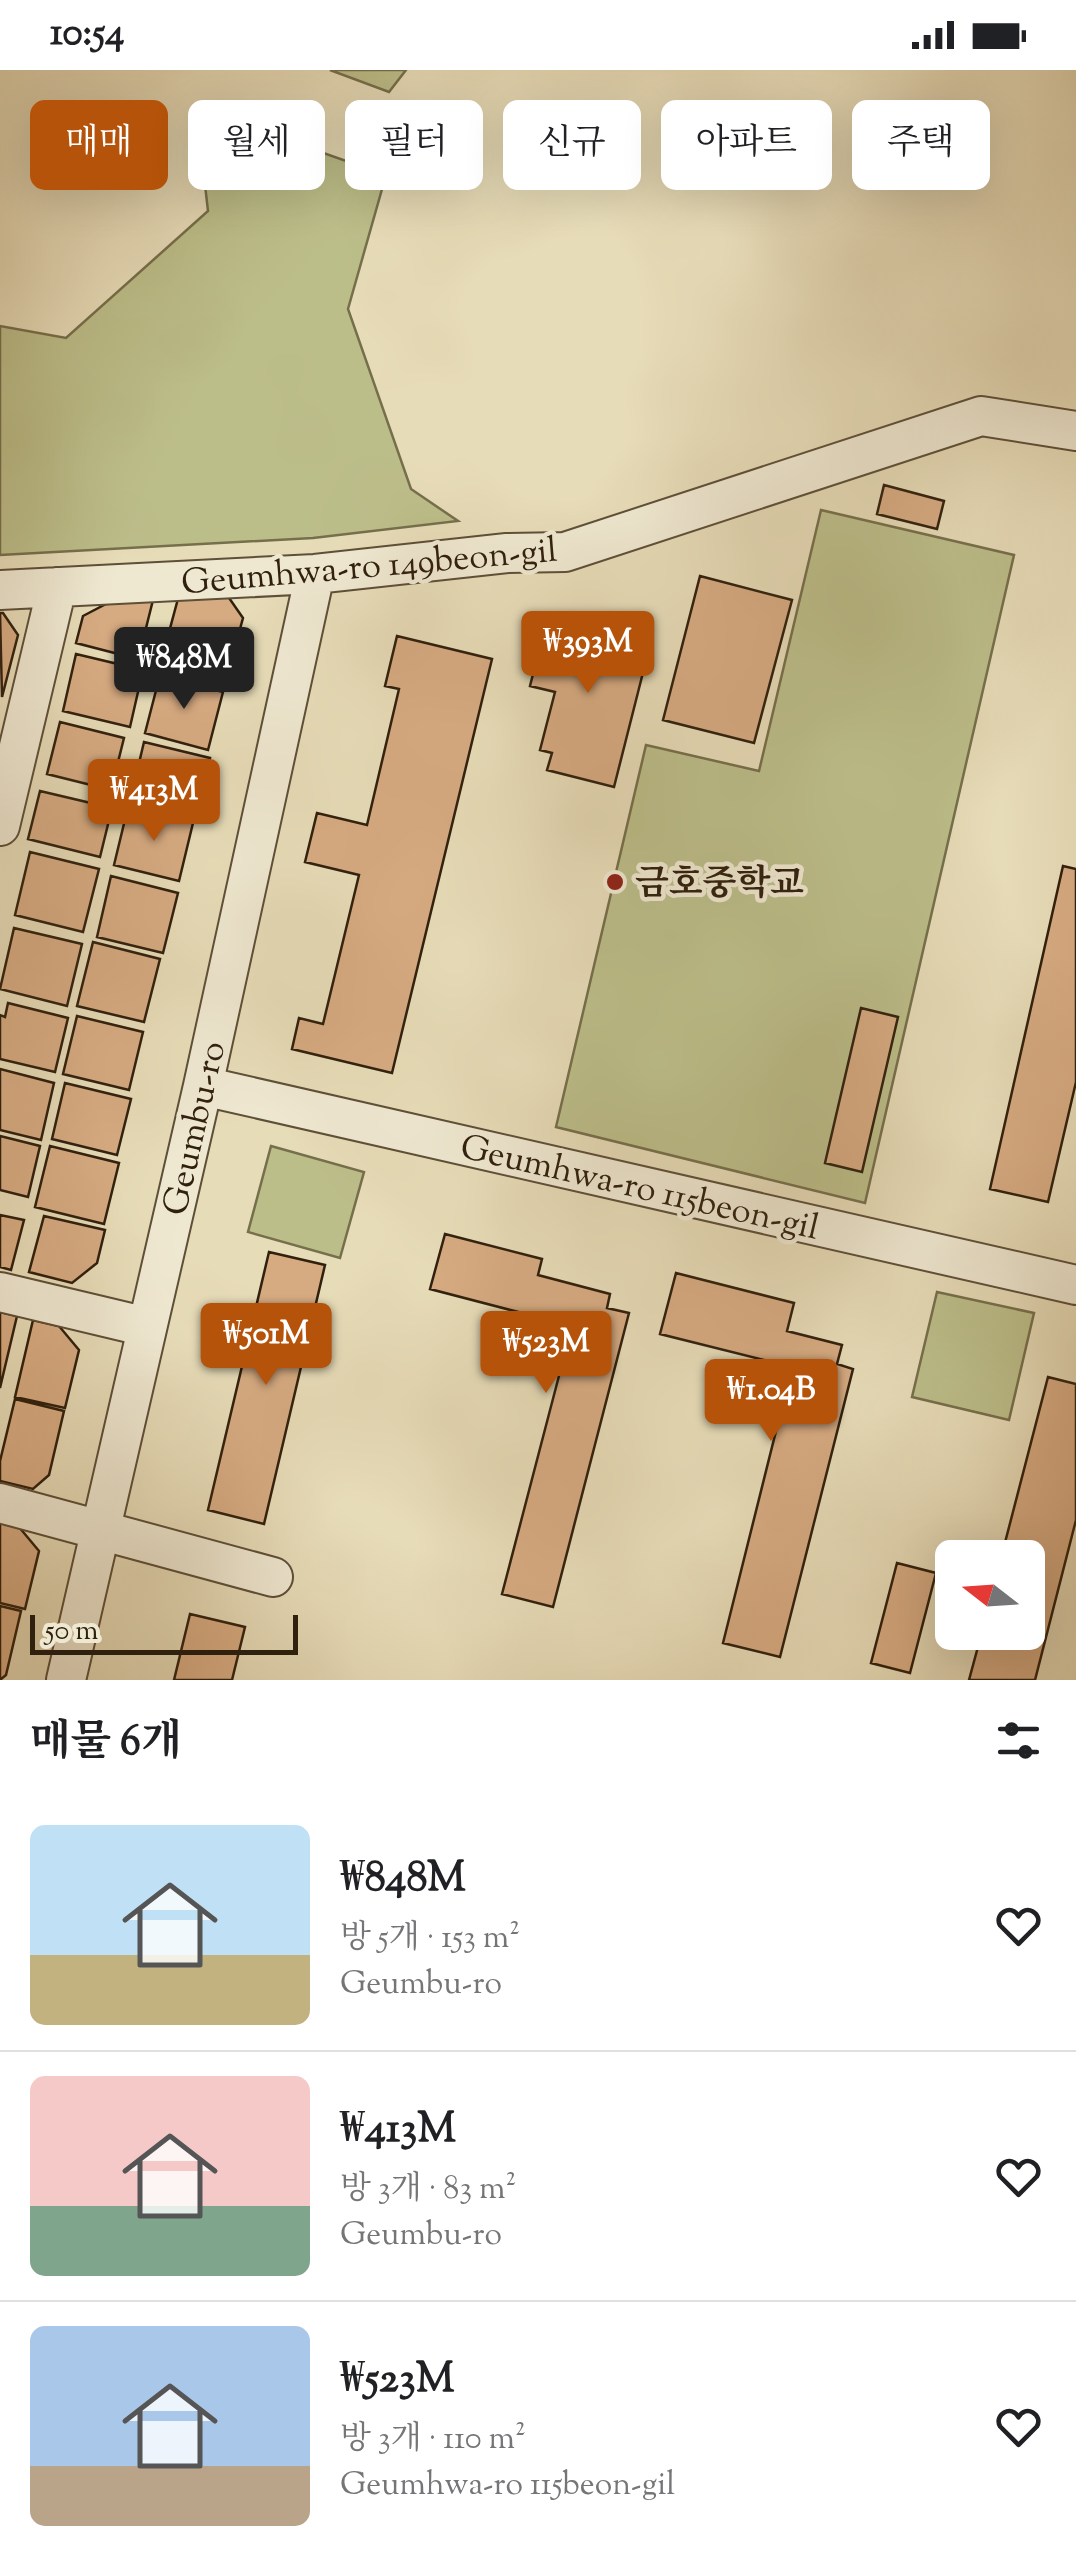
<!DOCTYPE html>
<html lang="ko">
<meta charset="utf-8">
<style>
:root{--surface:#fff;--page:#f2f2f2;--text:#202124;--muted:#757577;--line:#e0e0e0;--accent:#b45309}
body{margin:0;font-family:"Sorts Mill Goudy","Noto Serif KR",serif;background:var(--page);color:var(--text);height:100vh;display:flex;flex-direction:column;font-size:38px;white-space:nowrap}
*{box-sizing:border-box;margin:0}
p{font-size:32px;color:var(--muted)}
.icon{flex:none;width:55px;height:55px;fill:none;stroke:currentColor;stroke-width:2;stroke-linecap:round;stroke-linejoin:round}
.map{position:relative;height:1610px;overflow:hidden}
.sheet{display:flex;flex-direction:column;background:var(--surface);flex:1}
.sheet>*{flex:none}
.top-card{position:absolute;left:30px;top:30px;width:1018px;height:90px;display:flex;gap:20px}
.needle{width:65px;rotate:287deg}
.tools{position:absolute;left:935px;top:1470px;display:grid;gap:20px}
.tools a{display:grid;place-items:center;width:110px;height:110px;border-radius:15px;background:var(--surface);box-shadow:0 10px 40px #0002;font-size:50px}
.scale{position:absolute;left:30px;bottom:25px;width:268px;box-sizing:border-box;padding-left:10px;border:5px solid #30200e;border-top:0;font-size:28px;line-height:35px;white-space:nowrap;color:#30200e;-webkit-text-stroke:8px #efe8d1;paint-order:stroke}
.price{position:absolute;translate:-50% -85px;padding:0 22px;border-radius:10px;background:var(--accent);color:#fff;font-size:32px;line-height:65px;filter:drop-shadow(0 2px 5px #0008)}
.price::after{content:'';position:absolute;left:50%;top:60px;width:30px;height:22px;margin-left:-15px;background:inherit;clip-path:polygon(0 0,100% 0,50% 100%)}
.price.selected{background:#222;color:#fff}
ul{padding:0;list-style:none}
li{display:flex;align-items:center;gap:30px;height:250px;padding:0 30px}
li+li{border-top:2px solid var(--line)}
li span{display:grid;place-items:center;flex:none;width:280px;height:200px;border-radius:15px;color:#555}
li>.icon{margin-inline-start:auto}
span .icon{width:120px;height:120px;fill:#fffc;stroke-width:1}
li b{font-size:42px}
h2{display:flex;justify-content:space-between;align-items:center;height:120px;padding:0 30px;font-size:42px}
.pill{padding:0 35px;border-radius:15px;background:var(--surface);box-shadow:0 10px 40px #0002;font-size:35px;line-height:90px}
.pill.selected{background:var(--accent);color:#fff}
.status{display:flex;justify-content:space-between;align-items:center;height:70px;padding:0 50px;background:var(--surface);direction:ltr}
.status svg{height:28px;fill:currentColor}
.map>svg:first-child{display:block}
.green{fill:#bcbe8a;stroke:#766f4c;stroke-width:2.5}
.building{fill:#d7ab82;stroke:#30200e;stroke-width:2.5}
.lines{fill:none;stroke-linecap:round;stroke-linejoin:round}
.minor-casing{stroke:#5e4f38;stroke-width:42}
.minor{stroke:#efe8d1;stroke-width:38}
.poi-dot{fill:#8f2418;stroke:#efe8d1;stroke-width:4}
.labels{text-anchor:middle;stroke-width:9;stroke-linejoin:round;paint-order:stroke}
.street-label{font-size:35px;fill:#30200e;stroke:#efe8d1}
.poi-label{font-size:35px;font-weight:bold;fill:#30200e;stroke:#efe8d1;text-anchor:start}
</style>
<div class="status"><b>10:54</b><svg viewBox="0 0 49 12"><path d="M0 12V9h3v3zM5 12V6h3v6zM10 12V3h3v9zM15 12V0h3v12zM26 1h20v11H26zM47 4h2v5h-2z"/></svg></div>
<div class="map">
<svg width="1076" height="1610" viewBox="0 0 1076 1610">
<rect width="100%" height="100%" fill="#e7dcb8"/>
<filter id="stains"><feTurbulence type="fractalNoise" baseFrequency=".002" numOctaves="4"/><feColorMatrix values="0 0 0 0 .2 0 0 0 0 .09 0 0 0 0 .02 0 0 0 .5 -.17"/></filter>
<radialGradient id="worn" r=".72"><stop offset=".6" stop-color="#630" stop-opacity="0"/><stop offset="1" stop-color="#630" stop-opacity=".3"/></radialGradient>
<!-- green -->
<path class="green" d="M330 0H406L389 22Z
M200 71 298 74 386 105 348 239 411 419 458 451 313 468 0 485V256L66 268 208 141Z
M821 440 1014 485 865 1133 556 1057 646 675 759 701Z
M271 1076 364 1102 340 1188 248 1162Z
M937 1222 1034 1243 1009 1350 912 1327Z"/>
<!-- building -->
<path class="building" d="M884 415 944 431 937 459 877 444Z
M700 506 792 530 754 673 663 650Z
M179 525H227L243 548 226 610 161 592Z
M153 530 145 562 160 566 153 593 76 573 83 546 106 534Z
M0 543H3L18 565 2 627Z
M548 545 651 571 614 717 547 700 552 683 540 680 555 622 530 616Z
M397 566 492 589 392 1003 292 979 299 948 323 954 359 805 305 792 317 743 367 755 399 619 385 616Z
M76 584 143 600 130 657 63 641Z
M160 605 223 622 208 680 145 663Z
M60 652 124 668 111 720 47 704Z
M144 672 210 688 196 743 131 727Z
M40 721 112 738 100 787 28 769Z
M128 737 193 753 179 811 114 795Z
M30 782 99 799 83 862 15 845Z
M1063 796 1076 799V1012L1048 1132 990 1119Z
M111 806 178 823 163 883 97 867Z
M14 858 82 874 67 936 0 919Z
M93 872 160 889 144 952 77 936Z
M8 933 68 948 55 1002 0 989V945L5 947Z
M861 938 898 947 862 1102 825 1093Z
M77 946 143 962 129 1020 63 1004Z
M0 999 54 1013 41 1070 0 1060Z
M65 1013 131 1029 117 1085 52 1069Z
M0 1066 40 1076 28 1127 0 1120Z
M50 1076 119 1093 104 1154 35 1137Z
M0 1145 24 1150 11 1200 0 1197Z
M44 1146 105 1160 97 1193 72 1213 29 1202Z
M445 1164 542 1189 538 1205 610 1224 607 1238 629 1243 553 1537 502 1524 572 1256 430 1219Z
M269 1182 325 1195 264 1454 208 1440Z
M676 1203 794 1233 787 1261 842 1275 837 1294 853 1299 780 1587 723 1573 792 1297 660 1264Z
M0 1242 17 1246 0 1318Z
M33 1250 59 1256 79 1280 65 1338 15 1327Z
M1048 1307 1076 1314V1450L1035 1610H969L982 1562H1028V1488H1001Z
M15 1329 64 1341 49 1405 33 1419 0 1411V1391Z
M0 1452 19 1457 39 1481 25 1539 0 1533Z
M897 1493 936 1503 910 1603 871 1593Z
M0 1536 21 1541 6 1605 0 1610Z
M190 1544 245 1557 232 1610H174Z"/>
<g class="lines">
<defs>
<path id="minor" d="M0 520 315 504 507 483 565 482 981 346 1076 361
M0 756 57 517
M203 1016 1076 1215
M0 1222 147 1257
M0 1433 273 1507
M66 1610 203 1016 315 504"/>
</defs>
<!-- minor casing -->
<use href="#minor" class="minor-casing"/>
<!-- minor -->
<use href="#minor" class="minor"/>
</g>
<!-- markers -->
<circle class="poi-dot" cx="615" cy="812" r="10"/>
<g class="labels">
<!-- street labels -->
<g class="street-label">
<text transform="translate(369 495) rotate(-5)" y="12">Geumhwa-ro 149beon-gil</text>
<text transform="translate(193 1058) rotate(-77)" y="12">Geumbu-ro</text>
<text transform="translate(640 1116) rotate(13)" y="12">Geumhwa-ro 115beon-gil</text>
</g>
<!-- poi labels -->
<g class="poi-label">
<text x="635" y="824">금호중학교</text>
</g>
</g>
<rect width="100%" height="100%" filter="url(#stains)"/>
<rect width="100%" height="100%" fill="url(#worn)"/>
</svg>
<div class="tools">
<a><svg class="needle" viewBox="-14 -14 28 28"><path d="M0-13l5 13h-10z" fill="#e53935"/><path d="M0 13l5-13h-10z" fill="#757577"/></svg></a>
</div>
<div class="scale">50 m</div>
<b class="price" style="left:588px;top:626px">₩393M</b>
<b class="price selected" style="left:184px;top:642px">₩848M</b>
<b class="price" style="left:154px;top:774px">₩413M</b>
<b class="price" style="left:266px;top:1318px">₩501M</b>
<b class="price" style="left:546px;top:1326px">₩523M</b>
<b class="price" style="left:771px;top:1374px">₩1.04B</b>
<div class="top-card">
<a class="pill selected">매매</a>
<a class="pill">월세</a>
<a class="pill">필터</a>
<a class="pill">신규</a>
<a class="pill">아파트</a>
<a class="pill">주택</a>
</div>
</div>
<section class="sheet">
<h2>매물 6개<svg class="icon" aria-label="filters" viewBox="0 0 24 24"><path d="M4 7h16M4 17h16"/><circle cx="9" cy="7" r="2"/><circle cx="15" cy="17" r="2"/></svg></h2>
<ul>
<li><span style="background:linear-gradient(#bfe0f5 65%,#c2b280 0)"><svg class="icon" aria-label="home" viewBox="0 0 24 24"><path d="M3 11l9-7 9 7M6 9v11h12V9"/></svg></span><div><b>₩848M</b><p>방 5개 · 153 m²</p><p>Geumbu-ro</p></div><svg class="icon" aria-label="heart" viewBox="0 0 24 24"><path d="M12 20l-8-8c-3-5 5-10 8-4 3-6 11-1 8 4z"/></svg></li>
<li><span style="background:linear-gradient(#f6c9c9 65%,#7fa58c 0)"><svg class="icon" aria-label="home" viewBox="0 0 24 24"><path d="M3 11l9-7 9 7M6 9v11h12V9"/></svg></span><div><b>₩413M</b><p>방 3개 · 83 m²</p><p>Geumbu-ro</p></div><svg class="icon" aria-label="heart" viewBox="0 0 24 24"><path d="M12 20l-8-8c-3-5 5-10 8-4 3-6 11-1 8 4z"/></svg></li>
<li><span style="background:linear-gradient(#a9c7e8 70%,#b9a48a 0)"><svg class="icon" aria-label="home" viewBox="0 0 24 24"><path d="M3 11l9-7 9 7M6 9v11h12V9"/></svg></span><div><b>₩523M</b><p>방 3개 · 110 m²</p><p>Geumhwa-ro 115beon-gil</p></div><svg class="icon" aria-label="heart" viewBox="0 0 24 24"><path d="M12 20l-8-8c-3-5 5-10 8-4 3-6 11-1 8 4z"/></svg></li>
</ul>
</section>
